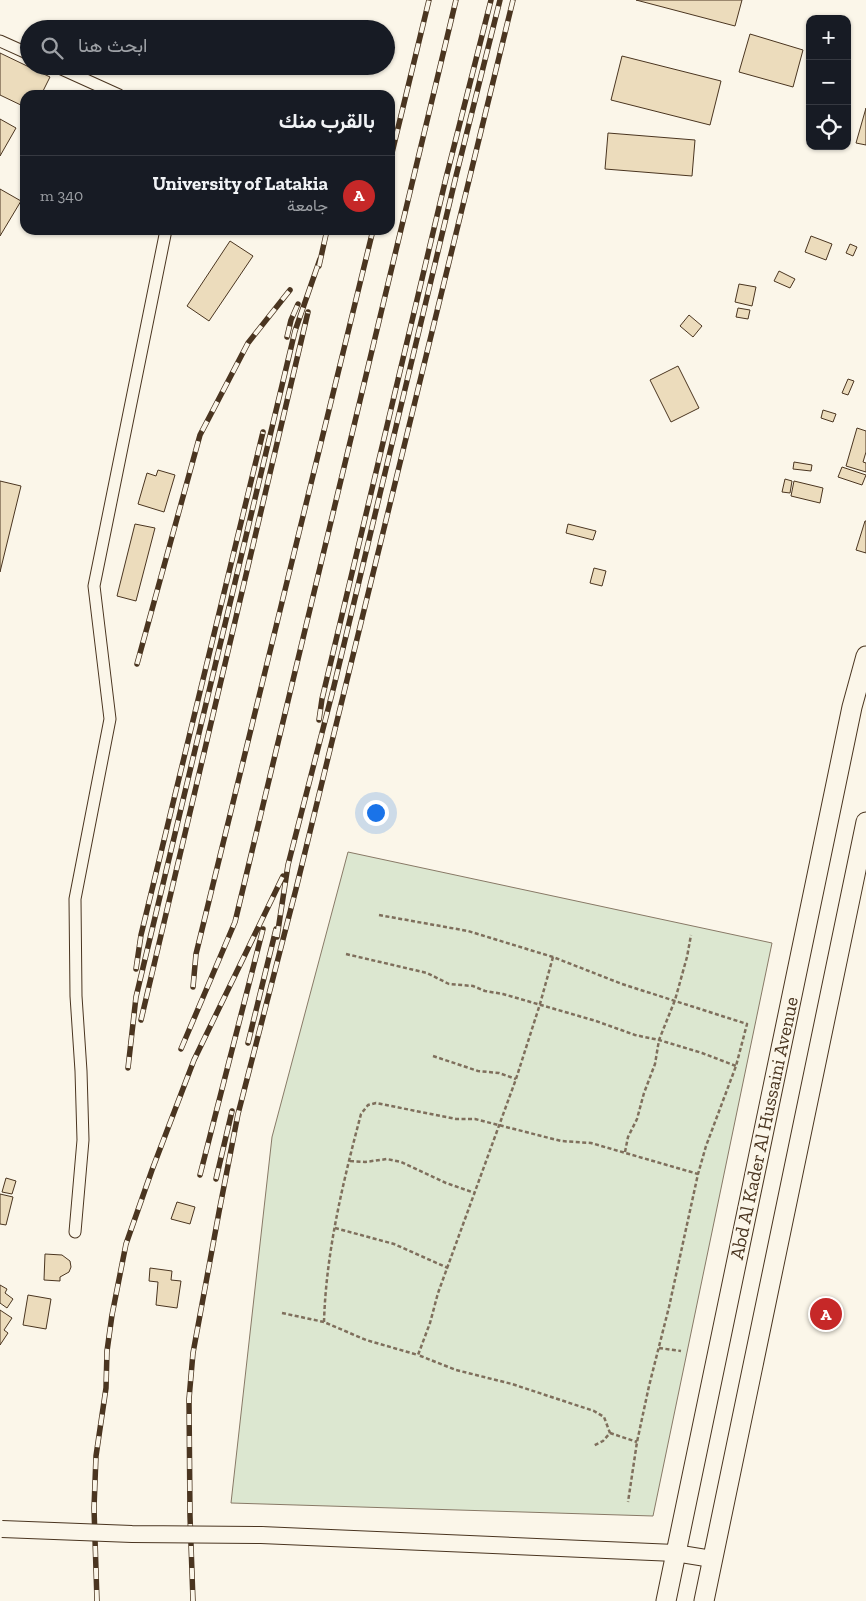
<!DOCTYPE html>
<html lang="ar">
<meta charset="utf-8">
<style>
body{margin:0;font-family:"Zilla Slab",Vazirmatn,serif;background:#242831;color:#f1f3f6;direction:rtl}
.controls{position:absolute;right:15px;top:15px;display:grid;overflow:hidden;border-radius:10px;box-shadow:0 1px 4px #0004}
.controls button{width:45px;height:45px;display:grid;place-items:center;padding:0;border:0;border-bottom:1px solid #363941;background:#171b24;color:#f1f3f6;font:25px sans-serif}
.you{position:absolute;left:375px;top:812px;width:18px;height:18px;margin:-12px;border:4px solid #fff;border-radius:50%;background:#1a73e8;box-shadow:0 0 0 8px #1a73e833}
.badge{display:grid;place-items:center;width:32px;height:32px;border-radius:50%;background:#c62828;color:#fff;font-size:16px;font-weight:700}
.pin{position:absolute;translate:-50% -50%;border:2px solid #fff;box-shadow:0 1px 5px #0006}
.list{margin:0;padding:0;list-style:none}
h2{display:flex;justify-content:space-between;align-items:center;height:65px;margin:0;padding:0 20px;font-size:21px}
h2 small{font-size:16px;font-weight:400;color:#9ea1a6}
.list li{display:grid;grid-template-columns:32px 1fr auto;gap:15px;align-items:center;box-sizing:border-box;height:80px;padding:0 20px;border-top:1px solid #363941}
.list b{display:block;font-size:19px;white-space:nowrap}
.list p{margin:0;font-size:16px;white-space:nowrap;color:#9ea1a6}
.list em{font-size:16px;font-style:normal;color:#9ea1a6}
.icon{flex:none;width:28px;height:28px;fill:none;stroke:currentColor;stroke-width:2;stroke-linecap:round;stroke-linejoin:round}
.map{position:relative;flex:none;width:866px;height:1601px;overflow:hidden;direction:ltr}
.search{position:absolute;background:#171b24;box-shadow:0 1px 4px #0004;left:20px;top:20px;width:375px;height:55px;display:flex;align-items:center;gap:12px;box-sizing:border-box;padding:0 18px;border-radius:28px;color:#9ea1a6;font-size:19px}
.panel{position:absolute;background:#171b24;box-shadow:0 1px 4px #0004;left:20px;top:90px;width:375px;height:145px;border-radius:15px;direction:rtl}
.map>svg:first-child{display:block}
</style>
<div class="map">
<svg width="866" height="1601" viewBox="0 0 866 1601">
<rect width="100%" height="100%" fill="#fbf6e9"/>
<path fill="#dce7d0" stroke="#887966" d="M348 852 772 943 653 1516 231 1503 272 1137Z"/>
<path fill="#ecdcbc" stroke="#4a3520" d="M636 0H742L735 26Z
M750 34 803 50 793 87 739 72Z
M0 53 50 77 41 95H25V107L0 95Z
M622 56 721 81 710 125 611 100Z
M866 108V145L856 143Z
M0 119 16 128 0 156Z
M608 133 695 140 692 176 605 169Z
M0 189 21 201 0 236Z
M811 236 832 244 826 260 805 252Z
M230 241 253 256 209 321 187 306Z
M850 244 857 247 853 256 846 253Z
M779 271 795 279 790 288 774 281Z
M739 284 756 287 752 306 735 302Z
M738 308 750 310 748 319 736 317Z
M689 315 702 326 693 337 680 326Z
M678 366 699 408 671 422 650 380Z
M848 379 854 381 848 395 842 393Z
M823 410 836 414 833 422 821 418Z
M857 428 866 431V452L863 462 866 463V472L846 466Z
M794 462 812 465 811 471 793 469Z
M842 467 866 475 862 485 838 477Z
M158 470 175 475 164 512 138 504 147 473 156 476Z
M785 479 792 481 790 493 782 492Z
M0 481 21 486 0 572Z
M794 481 823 488 820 503 791 496Z
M865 521H866V553L856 550Z
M135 524 155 528 136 601 117 596Z
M568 524 596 531 593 540 566 533Z
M594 568 606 571 602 586 590 583Z
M6 1178 16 1181 12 1194 2 1192Z
M0 1194 13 1197 6 1225 0 1224Z
M177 1202 195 1207 190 1224 171 1219Z
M45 1254 62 1255 70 1261 71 1267 69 1272 60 1277V1281L44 1280Z
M150 1268 172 1271 171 1280 181 1281 177 1308 156 1305 158 1282 149 1281Z
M0 1285 7 1289 5 1293 13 1299 7 1308 0 1303Z
M28 1295 51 1299 46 1329 23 1325Z
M0 1310 12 1318 4 1330 8 1333 0 1345Z"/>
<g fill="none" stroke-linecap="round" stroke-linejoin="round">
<g stroke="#4a3520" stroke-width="13">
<path id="street" d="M0 41 29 54
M55 66 119 95
M75 1232 83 1140 81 1071 76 996 75 899 110 719 94 586 166 230"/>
</g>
<g stroke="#4a3520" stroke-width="18">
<path id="secondary" d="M261 1535 675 1553 712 1559"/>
</g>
<g stroke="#4a3520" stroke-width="21">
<path id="primary" d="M666 1601 852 707 866 656
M704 1601 866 822"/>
</g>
<path stroke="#7f6f5c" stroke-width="2.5" stroke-dasharray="4 2.5" stroke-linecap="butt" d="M379 915 468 931 553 957 622 984 747 1024 736 1066 706 1146 698 1174 669 1307 649 1386 637 1442 628 1502
M346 954 427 973 449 984 473 986 485 991 503 994 596 1021 635 1035 659 1040 702 1053 736 1066
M553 957 540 1004 516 1079 438 1293 430 1323 418 1355 456 1370 512 1384 594 1411 604 1417 610 1433 603 1441 593 1446
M433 1056 478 1071 499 1073 516 1079
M625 1152 628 1137 637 1119 644 1093 655 1064 659 1040 675 1000 687 957 691 935
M350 1161 365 1162 387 1159 401 1162 446 1183 475 1193
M335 1228 394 1244 448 1268
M282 1313 324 1322 366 1340 418 1355
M324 1322C326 1252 343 1182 361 1114L368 1105 376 1103 456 1119H475L561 1141 591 1143 698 1174
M659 1348 681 1351
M610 1433 637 1442"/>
<use href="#street" stroke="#fbf6e9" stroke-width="11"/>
<use href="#secondary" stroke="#fbf6e9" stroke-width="16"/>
<use href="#primary" stroke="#fbf6e9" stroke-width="19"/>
<g stroke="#4a3520" stroke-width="5.5">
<path id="rail" d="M390 161 429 0
M319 266 327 230
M287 337 291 320 298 304
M137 664 200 435 248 343 290 290
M319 720 322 699 446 178 491 0
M277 937 288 865 334 686 456 176 500 0
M136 969 141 935 263 432
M193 987 196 954 373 230
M141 1020 308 312
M248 1043 276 929
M181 1049 235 922 456 0
M128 1068 136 997 295 331 320 259
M200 1175 263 929
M216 1179 232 1111
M97 1601 94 1508 96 1456 106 1388 107 1351 112 1315 126 1244 152 1170 194 1060 283 876
M193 1601 190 1516 189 1399 193 1353 219 1212 238 1114 296 889 513 0"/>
</g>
<use href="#rail" stroke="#fbf6e9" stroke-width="4" stroke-dasharray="11" stroke-linecap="butt"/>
<g stroke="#4a3520" stroke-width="18" stroke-linecap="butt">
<path id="secondary-bridge" d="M2 1529 132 1534 261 1535"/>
</g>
<use href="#secondary-bridge" stroke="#fbf6e9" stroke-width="16"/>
</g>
<g text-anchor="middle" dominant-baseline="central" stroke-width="4" stroke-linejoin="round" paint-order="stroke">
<g font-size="19" fill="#4a3520" stroke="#fbf6e9">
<text transform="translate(764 1128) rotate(-78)">Abd Al Kader Al Hussaini Avenue</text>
</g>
</g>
</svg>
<div class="controls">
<button>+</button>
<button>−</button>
<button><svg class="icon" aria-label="locate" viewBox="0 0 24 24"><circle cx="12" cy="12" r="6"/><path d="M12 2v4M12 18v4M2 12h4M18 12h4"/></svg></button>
</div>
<div class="you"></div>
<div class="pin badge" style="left:826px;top:1314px">A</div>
<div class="search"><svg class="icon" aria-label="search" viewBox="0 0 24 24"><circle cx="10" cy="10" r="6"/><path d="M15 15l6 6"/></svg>ابحث هنا</div>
<section class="panel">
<h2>بالقرب منك<small></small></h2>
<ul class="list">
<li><span class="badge">A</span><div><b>University of Latakia</b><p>جامعة</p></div><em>340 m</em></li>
</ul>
</section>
</div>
